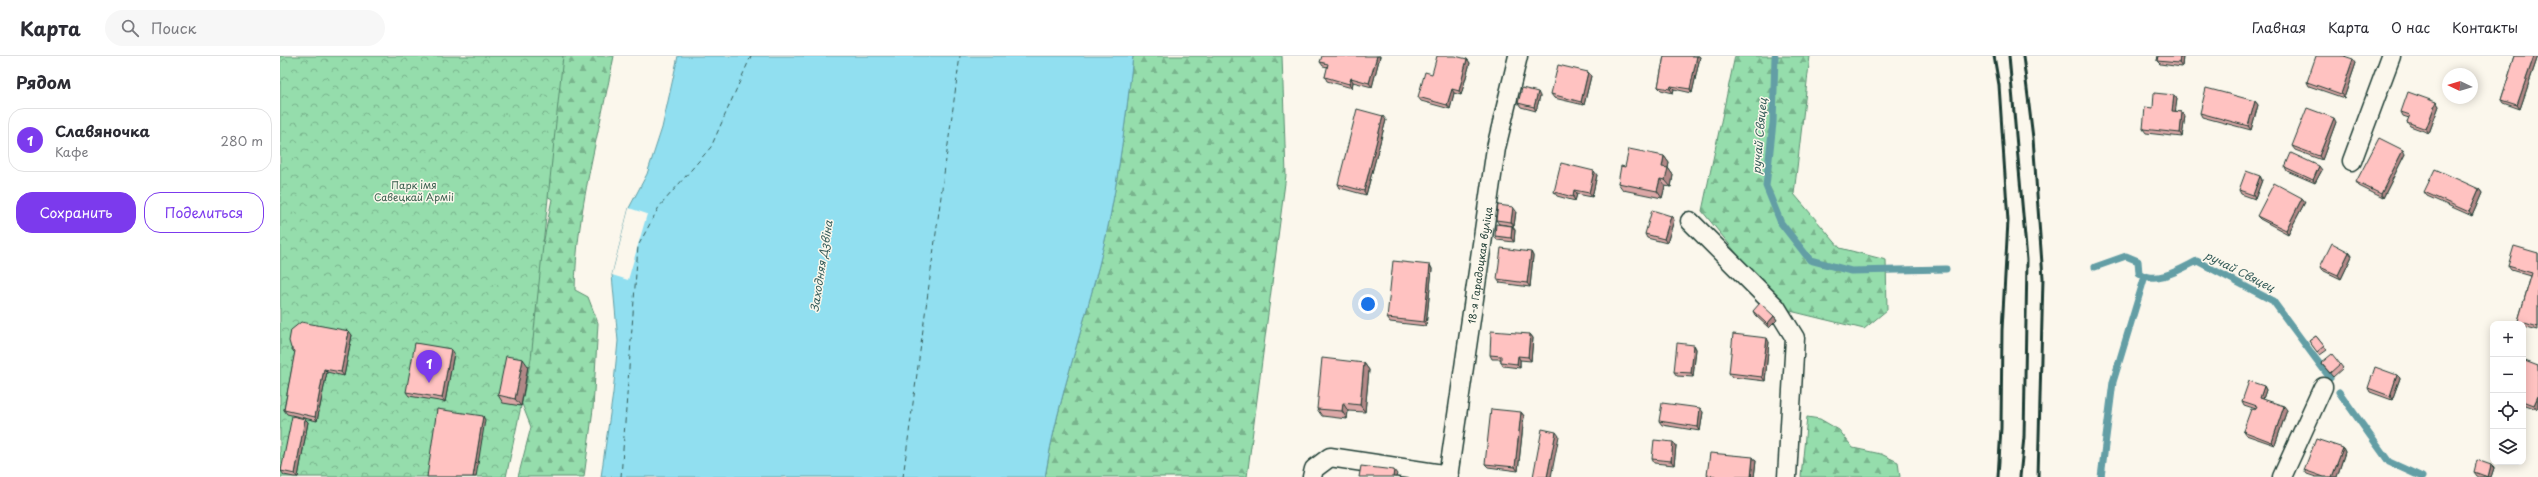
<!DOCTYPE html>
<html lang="ru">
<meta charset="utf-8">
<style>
body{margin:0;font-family:"Playpen Sans",sans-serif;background:#f7f7f7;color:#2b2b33}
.controls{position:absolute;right:12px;bottom:12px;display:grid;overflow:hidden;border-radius:8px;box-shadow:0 2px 10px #0003}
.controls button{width:36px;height:36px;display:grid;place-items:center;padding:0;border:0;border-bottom:1px solid #e1e1e2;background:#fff;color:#2b2b33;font:20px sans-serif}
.compass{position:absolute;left:2162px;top:12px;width:36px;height:36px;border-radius:50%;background:#fff;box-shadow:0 2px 10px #0003;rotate:274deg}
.you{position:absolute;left:1088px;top:248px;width:14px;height:14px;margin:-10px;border:3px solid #fff;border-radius:50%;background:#1a73e8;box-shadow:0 0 0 6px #1a73e833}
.badge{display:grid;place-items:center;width:26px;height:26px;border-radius:50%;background:#7c3aed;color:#fff;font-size:13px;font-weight:700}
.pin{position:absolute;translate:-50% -33px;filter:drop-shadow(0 1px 2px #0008)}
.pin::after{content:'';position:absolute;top:21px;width:14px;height:12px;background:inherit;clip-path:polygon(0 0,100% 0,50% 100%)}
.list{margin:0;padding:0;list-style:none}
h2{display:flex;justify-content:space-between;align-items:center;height:52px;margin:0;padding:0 16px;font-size:17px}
h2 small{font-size:13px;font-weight:400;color:#7c7c81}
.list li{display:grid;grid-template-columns:26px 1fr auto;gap:12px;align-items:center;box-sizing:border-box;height:64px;margin:0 8px 8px;padding:0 8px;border:1px solid #e1e1e2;border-radius:16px}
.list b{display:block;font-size:15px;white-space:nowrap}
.list p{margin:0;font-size:13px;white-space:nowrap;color:#7c7c81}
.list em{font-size:13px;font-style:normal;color:#7c7c81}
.actions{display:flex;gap:8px;padding:12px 16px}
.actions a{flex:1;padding:9px 0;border:1px solid #7c3aed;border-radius:16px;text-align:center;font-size:14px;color:#7c3aed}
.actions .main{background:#7c3aed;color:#fff}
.icon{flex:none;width:22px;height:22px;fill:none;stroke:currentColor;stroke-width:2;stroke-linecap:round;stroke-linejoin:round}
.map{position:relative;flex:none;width:2258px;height:421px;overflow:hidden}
header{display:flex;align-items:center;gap:24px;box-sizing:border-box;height:56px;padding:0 20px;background:#fff;border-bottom:1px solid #e1e1e2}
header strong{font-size:19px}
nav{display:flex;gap:22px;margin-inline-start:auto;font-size:14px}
.search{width:280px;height:36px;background:#f7f7f7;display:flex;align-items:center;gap:10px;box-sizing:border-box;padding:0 14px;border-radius:22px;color:#7c7c81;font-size:15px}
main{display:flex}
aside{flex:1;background:#fff}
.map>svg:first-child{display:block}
</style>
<header>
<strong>Карта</strong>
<div class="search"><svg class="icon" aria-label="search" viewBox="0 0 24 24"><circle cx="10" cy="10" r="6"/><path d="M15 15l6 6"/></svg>Поиск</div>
<nav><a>Главная</a><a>Карта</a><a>О нас</a><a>Контакты</a></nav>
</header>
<main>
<aside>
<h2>Рядом<small></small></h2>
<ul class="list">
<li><span class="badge">1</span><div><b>Славяночка</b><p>Кафе</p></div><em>280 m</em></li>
</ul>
<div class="actions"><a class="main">Сохранить</a><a>Поделиться</a></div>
</aside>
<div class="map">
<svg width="2258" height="421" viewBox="0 0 2258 421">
<defs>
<pattern id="forest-firs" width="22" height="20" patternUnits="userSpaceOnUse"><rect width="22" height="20" fill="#95ddac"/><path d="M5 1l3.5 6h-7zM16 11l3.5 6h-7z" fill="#79b48d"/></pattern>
<pattern id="park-crowns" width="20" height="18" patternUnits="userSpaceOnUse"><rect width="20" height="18" fill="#95ddac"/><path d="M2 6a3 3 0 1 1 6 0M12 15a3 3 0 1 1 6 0" fill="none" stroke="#79b48d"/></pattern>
</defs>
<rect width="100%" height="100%" fill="#fbf7ec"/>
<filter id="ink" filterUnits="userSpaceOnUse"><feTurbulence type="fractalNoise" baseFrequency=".025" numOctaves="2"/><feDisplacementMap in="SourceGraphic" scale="8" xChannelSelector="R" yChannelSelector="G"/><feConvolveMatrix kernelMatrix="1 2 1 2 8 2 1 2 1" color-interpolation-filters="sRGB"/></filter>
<g filter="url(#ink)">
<path fill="url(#forest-firs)" stroke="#5a8d70" d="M205 0H334C319 77 296 156 295 234L308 241 318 267 313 353 304 421H238L251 371 235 330 272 143 262 137Z
M853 0H1002L1006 119 967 421H765C778 339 808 260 826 180 839 121 846 60 853 0Z
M1455 0H1530L1514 138 1560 192 1606 204 1607 254 1584 273 1502 253 1422 155Z
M1527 361 1540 363 1559 374 1573 392 1601 398 1618 406 1620 421H1521Z"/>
<path fill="url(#park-crowns)" stroke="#5a8d70" d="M0 0H283L251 303 226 421H0Z"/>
<path fill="#91dff0" stroke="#639ea5" d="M398 0H853C846 60 839 121 826 180 808 260 778 339 765 421H321L333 337 338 285 332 219 349 152 367 118 382 72Z"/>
<path fill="#fbf7ec" d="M349 152 367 158 348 224 332 219Z"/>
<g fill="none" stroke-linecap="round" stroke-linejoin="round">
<path stroke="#639ea5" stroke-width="7" d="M1495 0 1493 67 1486 130 1501 167 1530 204 1571 215 1666 213
M1815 211 1846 200 1858 205 1859 217C1876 229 1901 213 1917 205L1993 245 2050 322
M2059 336 2109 406 2142 421
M1821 421 1833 326 1865 220"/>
<path stroke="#365d5a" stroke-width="1" stroke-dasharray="5 4" stroke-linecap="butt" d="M341 421 358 190 379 151 431 91 471 0
M623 421 680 0"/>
<g stroke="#1f3d34" stroke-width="21">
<g id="minor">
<path d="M2072 105 2111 0"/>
<path d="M1410 165 1496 251 1515 282 1507 421"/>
<path d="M1032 421 1034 413 1050 401 1169 419"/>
<path id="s1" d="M1168 421 1216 92 1238 0"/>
<path d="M2002 421 2043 331"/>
</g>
</g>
<use href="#minor" stroke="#fbf7ec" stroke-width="18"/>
<path stroke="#1f3d34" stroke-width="3" d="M1714 0 1719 29 1728 165 1722 274 1721 372 1718 421
M1729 0 1747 204 1744 381 1740 421
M1743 0 1753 82 1763 222 1758 421"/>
</g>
<path fill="#dba7a6" stroke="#1f3d34" d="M1100 0 1092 31 1073 26 1072 32 1047 25 1045 21 1048 11 1043 10 1040 6Z
M1384 0H1419L1420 1 1412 37 1394 33 1393 37 1381 34 1378 31Z
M1878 0H1903L1902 11 1880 8 1877 5Z
M2235 0H2258L2240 53 2223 47 2221 44Z
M1187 3 1190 7 1181 39 1174 37 1170 53 1141 45 1138 41Z
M2076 7 2064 42 2029 30 2027 26Z
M1308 16 1311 20 1304 49 1274 42 1271 38Z
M1894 39 1897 43 1895 55 1902 56 1905 60 1902 81 1866 77 1863 73 1873 52Z
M1260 40 1256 55 1241 51 1238 47Z
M1975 45 1978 49 1971 74 1922 61 1920 57Z
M2156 46 2159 50 2149 77 2130 70 2127 66 2129 62 2123 60 2121 56Z
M1106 64 1086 139 1060 132 1058 128Z
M2056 66 2042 104 2015 94 2012 90Z
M2125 98 2103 142 2079 130 2076 126Z
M1384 100 1389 107 1388 112 1393 119 1391 131 1385 130 1382 142 1343 134 1338 127 1345 111Z
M2005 111 2042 114 2035 127 2007 115Z
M1317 119 1312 141 1297 138 1295 145 1277 140 1274 136Z
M1980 120 1982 124 1975 143 1961 138 1959 134Z
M2199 133 2202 137 2192 160 2147 140 2144 136Z
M2022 142 2025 146 2008 178 1980 163 1977 160Z
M1236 155 1234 170 1219 168 1216 164Z
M1391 160 1394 164 1387 187 1367 182 1365 178Z
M1232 170 1235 174 1234 186 1217 184 1215 180Z
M1251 196 1253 200 1250 231 1220 227 1217 223Z
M2069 196 2072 200 2061 223 2042 214 2040 211Z
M2258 197V274L2243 270V268H2240L2238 265 2251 220 2231 214 2228 210Z
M1150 209 1152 213 1146 270 1110 266 1107 262Z
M1473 255 1494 260 1497 264 1489 272 1475 259Z
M1250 278 1253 282 1251 305 1240 304V312L1223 310 1221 306V303H1212L1210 299Z
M72 279 64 320 47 316 37 365 7 358 4 354 15 297 14 296 11 292Z
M2036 280 2047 294 2040 299 2029 285Z
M1489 286 1485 325 1452 321 1449 317Z
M1414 289 1416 293 1413 321 1397 320 1394 316Z
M171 293 174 297 165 346 129 340 126 336Z
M1084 307 1089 314 1085 356 1068 355 1067 363 1042 360 1037 353Z
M2041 307 2060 308 2063 312 2053 321Z
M248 310 241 350 223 347 218 339Z
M2258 310V351L2257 353 2243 348V311Z
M2120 322 2112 344 2090 336 2088 332Z
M1984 330 1986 334 1983 343 2007 354 1995 389 1966 379 1963 375 1976 353 1964 349 1962 345Z
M1241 356 1244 360 1238 415 1208 411 1205 408Z
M1423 356 1420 375 1382 369 1379 365Z
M25 363 28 366 18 421H14L4 419 1 415Z
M1393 386 1396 390 1394 409 1374 407 1372 403Z
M2063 392 2065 396 2057 421H2036L2027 418 2024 414Z
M1476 405 1474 421H1428L1427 419Z
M2211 409 2214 412 2211 421H2199L2197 420 2194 416Z"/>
<path fill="#b28887" stroke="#1f3d34" d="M1097 0H1100L1092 31 1089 27Z
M1417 0H1419L1420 1 1412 37 1410 33Z
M1900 0H1903L1902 11 1899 7Z
M2254 0H2258L2240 53 2237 49Z
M1187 3 1190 7 1181 39 1179 35Z
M2073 3 2076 7 2064 42 2061 38Z
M1308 16 1311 20 1304 49 1301 46Z
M1071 22 1073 26 1072 32 1069 28Z
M1391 30 1394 33 1393 37 1390 33Z
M1172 33 1174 37 1170 53 1167 49Z
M1258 36 1260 40 1256 55 1254 51Z
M1894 39 1897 43 1895 58 1892 55Z
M1975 45 1978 49 1971 74 1968 70Z
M2156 46 2159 50 2149 77 2146 73Z
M1902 56 1905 60 1902 81 1900 77Z
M1103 60 1106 64 1086 139 1084 135Z
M2054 62 2056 66 2042 104 2039 100Z
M2123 94 2125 98 2103 142 2101 138Z
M1384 100 1389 107 1388 112 1393 119 1391 131 1385 124 1382 111Z
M2039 110 2042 114 2035 127 2033 124Z
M1314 115 1317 119 1312 141 1309 137Z
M1980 120 1982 124 1975 143 1973 139Z
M1380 123 1385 130 1382 142 1377 135Z
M2199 133 2202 137 2192 160 2189 156Z
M1294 134 1297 138 1295 145 1293 141Z
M2022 142 2025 146 2008 178 2006 174Z
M1233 151 1236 155 1234 170 1231 166Z
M1391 160 1394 164 1387 187 1384 183Z
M1232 170 1235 174 1234 186 1231 182Z
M1251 196 1253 200 1250 231 1247 227Z
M2069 196 2072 200 2061 223 2058 219Z
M1150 209 1152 213 1146 270 1144 266Z
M1494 260 1497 264 1489 272 1487 268Z
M69 275 72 279 64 320 61 316Z
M1250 278 1253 282 1251 305 1248 301Z
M1487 282 1489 286 1485 325 1482 321Z
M1414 289 1416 293 1413 321 1411 317Z
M171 293 174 297 165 346 162 342Z
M1238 300 1240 304V312L1237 308Z
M243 303 248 310 241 350 235 343Z
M1084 307 1089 314 1085 356 1080 349Z
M44 313 47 316 37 365 35 361Z
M2117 319 2120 322 2112 344 2110 340Z
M1984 330 1986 334 1982 346 1980 342Z
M2258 340V351L2257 353 2254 349Z
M1063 347 1068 355 1067 363 1062 355Z
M2004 350 2007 354 1995 389 1992 386Z
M1420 352 1423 356 1420 375 1418 371Z
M1241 356 1244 360 1238 415 1235 411Z
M203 360 205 364 196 421H193Z
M25 363 28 366 18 421H17L15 418Z
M1276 376 1279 380 1271 421H1267Z
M1393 386 1396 390 1394 409 1391 405Z
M2063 392 2065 396 2057 421H2052Z
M1473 401 1476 405 1474 421H1471Z
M2211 409 2214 412 2211 421H2208Z
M1114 414 1117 418 1116 421H1113Z"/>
<path fill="#ffc2c1" stroke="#1f3d34" d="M1042 0H1097L1089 27 1071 22 1069 28 1045 21 1048 8 1040 6Z
M1157 0H1175L1187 3 1179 35 1172 33 1167 49 1138 41 1145 16 1152 18Z
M1384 0H1417L1410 33 1391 30 1390 33 1378 31Z
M1878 0H1900L1899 7 1877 5Z
M2036 0H2064L2073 3 2061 38 2027 26Z
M2235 0H2254L2237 49 2221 44Z
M1278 9 1308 16 1301 46 1271 38Z
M1242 32 1258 36 1254 51 1238 47Z
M1926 32 1975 45 1968 70 1920 57Z
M2128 36 2156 46 2146 73 2127 66 2130 59 2121 56Z
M1874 37 1894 39 1892 55 1902 56 1900 77 1863 73 1865 51 1873 52Z
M2027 52 2054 62 2039 100 2012 90Z
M1077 53 1103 60 1084 135 1058 128Z
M2099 82 2123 94 2101 138 2076 126Z
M1349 93 1384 100 1382 111 1388 112 1385 124 1380 123 1377 135 1338 127 1341 110 1345 111Z
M2011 97 2039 110 2033 124 2005 111Z
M1281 107 1314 115 1309 137 1294 134 1293 141 1274 136Z
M2155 113 2199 133 2189 156 2144 136Z
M1966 115 1980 120 1973 139 1959 134Z
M1994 127 2022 142 2006 174 1977 160Z
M1218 149 1233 151 1231 166 1216 164Z
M1372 154 1391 160 1384 183 1365 178Z
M1216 168 1232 170 1231 182 1215 180Z
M2052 187 2069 196 2058 219 2040 211Z
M2234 190 2258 197V271L2238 265 2252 217 2228 210Z
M1221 192 1251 196 1247 227 1217 223Z
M1113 205 1150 209 1144 266 1107 262Z
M1480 247 1494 260 1487 268 1473 255Z
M21 266 69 275 61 316 44 313 35 361 4 354 15 295 11 292 9 285 11 274Z
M1211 275 1250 278 1248 301 1238 300 1237 308 1221 306V300L1210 299Z
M1453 278 1487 282 1482 321 1449 317Z
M2036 280 2044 290 2037 296 2029 285Z
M135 287 171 293 162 342 126 336Z
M1397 287 1414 289 1411 317 1394 316Z
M2052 298 2060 308 2050 317 2041 307Z
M226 300 243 303 235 343 218 339Z
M1042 302 1084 307 1080 349 1063 347 1062 355 1037 353Z
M2245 305 2258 310V340L2254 349 2243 345V311Z
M2095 311 2117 319 2110 340 2088 332Z
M1969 325 1984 330 1980 342 2004 350 1992 386 1963 375 1971 353 1975 354 1977 350 1962 345Z
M1382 347 1420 352 1418 371 1379 365Z
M157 353 203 360 193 421H147Z
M1211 353 1241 356 1235 411 1205 408Z
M12 360 25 363 15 418 1 415Z
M1262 373 1276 376 1267 421H1253Z
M2036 383 2063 392 2052 421H2044L2024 414Z
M1374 384 1393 386 1391 405 1372 403Z
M1430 397 1473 401 1471 421H1439L1427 419Z
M2197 404 2211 409 2208 421 2194 416Z
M1081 410 1114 414 1113 421H1079Z"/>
</g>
<g text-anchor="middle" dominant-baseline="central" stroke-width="3" stroke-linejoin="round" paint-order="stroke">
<g font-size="10" fill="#375d4c" stroke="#fbf7ec">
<text x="134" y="128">Парк імя<tspan x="134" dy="12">Савецкай Арміі</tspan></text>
</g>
<g font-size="10" fill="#1f3d34" stroke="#fbf7ec">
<text stroke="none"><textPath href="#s1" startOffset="214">18-я Гарадоцкая вуліца</textPath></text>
</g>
<g font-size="11" font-style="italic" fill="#365d5a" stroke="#fbf7ec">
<text transform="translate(1479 80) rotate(-85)">ручай Свяцец</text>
<text transform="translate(541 210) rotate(-81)">Заходняя Дзвіна</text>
<text transform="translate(1960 215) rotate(27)">ручай Свяцец</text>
</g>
</g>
</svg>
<div class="controls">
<button>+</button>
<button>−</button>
<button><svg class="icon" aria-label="locate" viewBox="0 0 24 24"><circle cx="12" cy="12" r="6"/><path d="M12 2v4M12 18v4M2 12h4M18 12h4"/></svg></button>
<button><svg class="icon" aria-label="layers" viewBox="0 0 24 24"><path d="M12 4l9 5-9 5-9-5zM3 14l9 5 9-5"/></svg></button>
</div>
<svg class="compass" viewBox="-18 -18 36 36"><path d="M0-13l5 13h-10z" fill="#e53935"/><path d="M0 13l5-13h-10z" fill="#7c7c81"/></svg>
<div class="you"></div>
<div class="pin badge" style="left:149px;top:327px">1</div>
</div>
</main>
